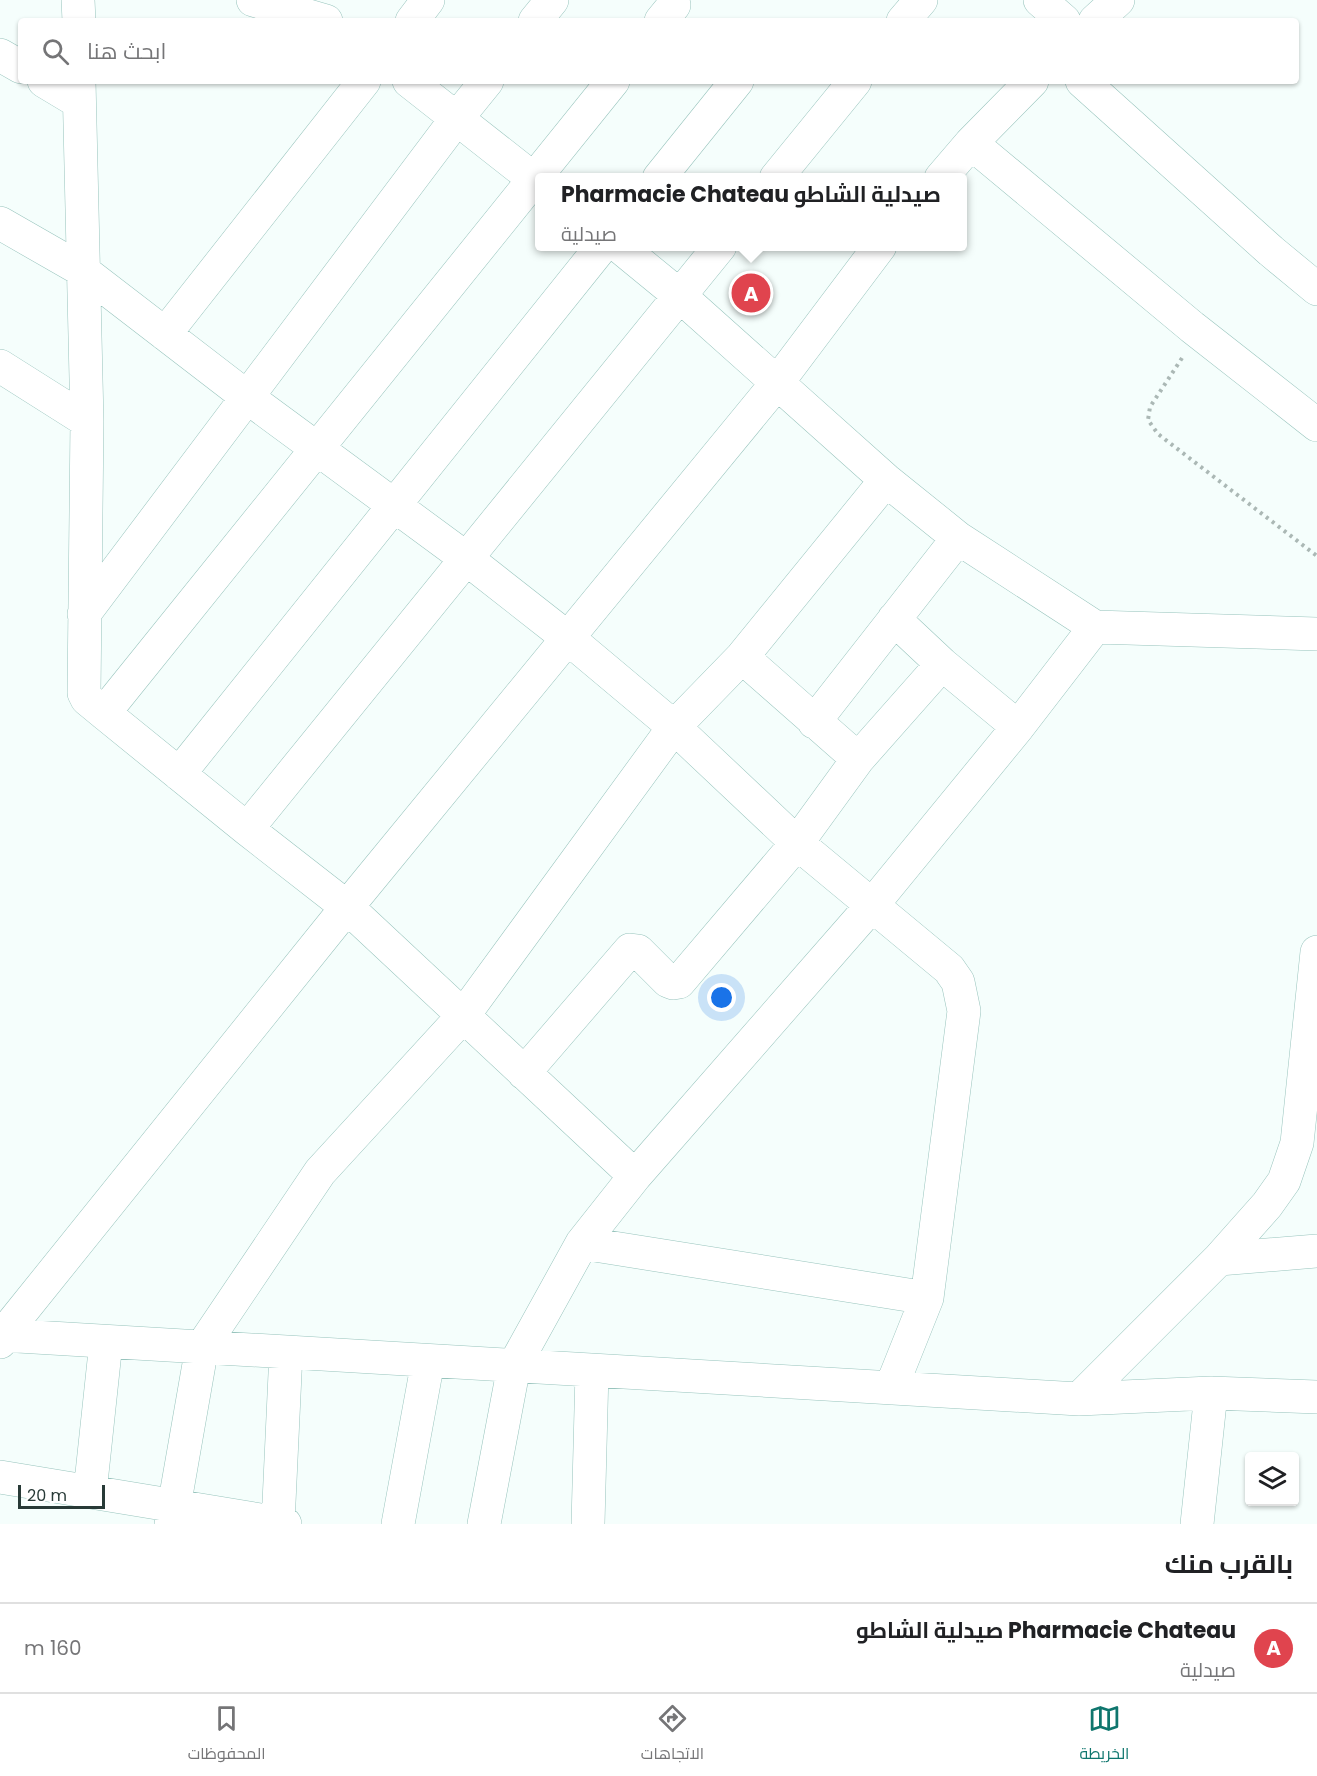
<!DOCTYPE html>
<html lang="ar">
<meta charset="utf-8">
<style>
body{margin:0;font-family:Poppins,Cairo,sans-serif;background:#f2f2f2;color:#202124;direction:rtl}
.controls{position:absolute;right:18px;bottom:18px;display:grid;overflow:hidden;border-radius:6px;box-shadow:0 2px 4px #0004}
.controls button{width:54px;height:54px;display:grid;place-items:center;padding:0;border:0;border-bottom:2px solid #e0e0e0;background:#fff;color:#202124;font:30px sans-serif}
.scale{position:absolute;left:18px;bottom:15px;width:87px;box-sizing:border-box;padding-left:6px;border:3px solid #283a37;border-top:0;font-size:16px;line-height:21px;white-space:nowrap;color:#283a37;-webkit-text-stroke:4px #fff;paint-order:stroke}
.you{position:absolute;left:722px;top:998px;width:21px;height:21px;margin:-15px;border:4px solid #fff;border-radius:50%;background:#1a73e8;box-shadow:0 0 0 9px #1a73e833}
.badge{display:grid;place-items:center;width:39px;height:39px;border-radius:50%;background:#0f766e;color:#fff;font-size:20px;font-weight:700}
.pin{position:absolute;translate:-50% -50%;border:3px solid #fff;box-shadow:0 2px 6px #0006}
.popup{position:absolute;left:535px;top:173px;width:432px;height:78px;box-sizing:border-box;display:grid;place-content:center;border-radius:6px;background:#fff;filter:drop-shadow(0 2px 4px #0005);font-size:20px;white-space:nowrap;color:#757577}
.popup b{font-size:22px;color:#202124}
.popup::after{content:'';position:absolute;left:50%;top:100%;margin-left:-12px;border:12px solid transparent;border-top-color:#fff}
.list{margin:0;padding:0;list-style:none}
h2{display:flex;justify-content:space-between;align-items:center;height:78px;margin:0;padding:0 24px;font-size:26px}
h2 small{font-size:20px;font-weight:400;color:#757577}
.list li{display:grid;grid-template-columns:39px 1fr auto;gap:18px;align-items:center;box-sizing:border-box;height:90px;padding:0 24px;border-top:2px solid #e0e0e0}
.list b{display:block;font-size:22px;white-space:nowrap}
.list p{margin:0;font-size:20px;white-space:nowrap;color:#757577}
.list em{font-size:20px;font-style:normal;color:#757577}
.icon{flex:none;width:33px;height:33px;fill:none;stroke:currentColor;stroke-width:2;stroke-linecap:round;stroke-linejoin:round}
.map{position:relative;flex:none;width:1317px;height:1524px;overflow:hidden;direction:ltr}
.search{position:absolute;background:#fff;box-shadow:0 2px 4px #0004;left:18px;right:18px;top:18px;height:66px;display:flex;align-items:center;gap:15px;box-sizing:border-box;padding:0 21px;border-radius:6px;color:#757577;font-size:22px}
.sheet{height:168px;background:#fff}
nav{display:flex;justify-content:space-around;align-items:center;box-sizing:border-box;height:84px;border-top:2px solid #e0e0e0;background:#fff;font-size:16px;color:#757577}
nav a{display:grid;justify-items:center;gap:3px}
nav .on{color:#0f766e}
.map>svg:first-child{display:block}
</style>
<div class="map">
<svg width="1317" height="1524" viewBox="0 0 1317 1524">
<rect width="100%" height="100%" fill="#f5fefc"/>
<g fill="none" stroke-linecap="round" stroke-linejoin="round">
<g stroke="#98c4bd" stroke-width="34">
<path id="minor" d="M78 0 79 21
M253 0 326 21
M1040 0 1064 21
M412 21 428 0
M535 21 552 0
M661 21 674 5
M903 21 921 0
M1095 21 1118 0
M0 55 21 67
M44 81 79 102
M79 81 87 421 84 693 87 699 104 713 247 829 347 907 635 1176
M409 81 540 184
M1082 81 1271 251 1317 289
M971 143 1192 327 1317 425
M659 178 737 81
M776 178 855 81
M941 178 971 143 1032 81
M0 223 82 270 247 397 467 559 569 639 674 727 797 843 949 969 958 982 964 1011 927 1298 891 1388
M619 246 680 296 886 480 958 538 1095 627 1317 634
M165 334 364 81
M0 366 87 421
M84 614 457 118 487 81
M894 619 942 664 1018 727
M742 657 858 759 942 664
M104 713 613 81
M814 722 958 538
M179 774 602 246
M247 829 720 246
M524 1073 630 950 638 951 668 981 673 983 679 982 797 843 858 759
M582 1243 927 1298
M1219 1259 1317 1251
M0 1335 1079 1399 1211 1393 1317 1397
M0 1342 2 1336 347 907 777 383 880 246
M1079 1399 1219 1259 1267 1205 1284 1181 1297 1143 1317 952
M0 1477 285 1524
M90 1492 106 1342
M171 1524 202 1347 320 1172 463 1016 674 727 742 657 886 480
M278 1524 286 1352
M398 1524 428 1361
M484 1524 514 1366 582 1243 635 1176 873 904 1018 727 1095 627
M588 1524 592 1371
M1197 1524 1211 1393"/>
</g>
<path stroke="#abb8b5" stroke-width="4" stroke-dasharray="3 4.5" stroke-linecap="butt" d="M1182 358 1150 407 1148 420 1158 434 1317 556"/>
<use href="#minor" stroke="#fff" stroke-width="33"/>
</g>
</svg>
<div class="controls">
<button><svg class="icon" aria-label="layers" viewBox="0 0 24 24"><path d="M12 4l9 5-9 5-9-5zM3 14l9 5 9-5"/></svg></button>
</div>
<div class="scale">20 m</div>
<div class="you"></div>
<div class="pin badge" style="left:751px;top:293px;background:#e0444e">A</div>
<div class="popup"><b>Pharmacie Chateau صيدلية الشاطو</b>صيدلية</div>
<div class="search"><svg class="icon" aria-label="search" viewBox="0 0 24 24"><circle cx="10" cy="10" r="6"/><path d="M15 15l6 6"/></svg>ابحث هنا</div>
</div>
<section class="sheet">
<h2>بالقرب منك<small></small></h2>
<ul class="list">
<li><span class="badge" style="background:#e0444e">A</span><div><b>Pharmacie Chateau صيدلية الشاطو</b><p>صيدلية</p></div><em>160 m</em></li>
</ul>
</section>
<nav>
<a class="on"><svg class="icon" aria-label="map" viewBox="0 0 24 24"><path d="M3 6l6-2 6 2 6-2v14l-6 2-6-2-6 2zM9 4v14M15 6v14"/></svg>الخريطة</a>
<a><svg class="icon" aria-label="directions" viewBox="0 0 24 24"><path d="M12 3l9 9-9 9-9-9zM9 14v-3h6M13 9l2 2-2 2"/></svg>الاتجاهات</a>
<a><svg class="icon" aria-label="saved" viewBox="0 0 24 24"><path d="M7 4h10v16l-5-4-5 4z"/></svg>المحفوظات</a>
</nav>
